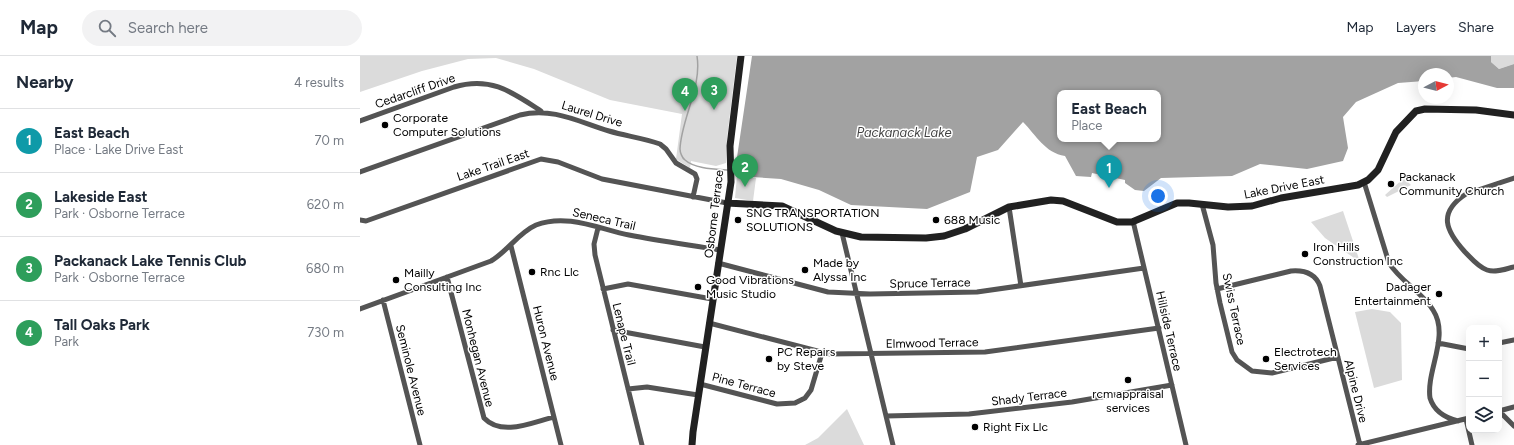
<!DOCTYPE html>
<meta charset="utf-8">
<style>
body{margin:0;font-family:Figtree,sans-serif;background:#f2f2f3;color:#1f2937}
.controls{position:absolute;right:12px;bottom:12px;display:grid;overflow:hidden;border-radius:8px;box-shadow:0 4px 16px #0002}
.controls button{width:36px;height:36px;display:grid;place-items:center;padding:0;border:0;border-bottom:1px solid #e0e1e3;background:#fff;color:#1f2937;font:20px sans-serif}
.compass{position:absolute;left:1058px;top:12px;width:36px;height:36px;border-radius:50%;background:#fff;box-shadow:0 4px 16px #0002;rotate:83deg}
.you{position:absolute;left:798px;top:140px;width:14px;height:14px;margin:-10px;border:3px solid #fff;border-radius:50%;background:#1a73e8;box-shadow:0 0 0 6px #1a73e833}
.badge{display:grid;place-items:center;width:26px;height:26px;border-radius:50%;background:#0b8043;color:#fff;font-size:13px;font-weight:700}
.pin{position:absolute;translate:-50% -33px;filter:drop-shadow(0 1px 2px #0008)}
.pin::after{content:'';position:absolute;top:21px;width:14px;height:12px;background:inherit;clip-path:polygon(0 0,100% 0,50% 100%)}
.popup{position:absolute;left:697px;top:34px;width:104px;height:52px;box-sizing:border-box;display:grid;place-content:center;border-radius:8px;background:#fff;filter:drop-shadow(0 1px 3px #0005);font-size:13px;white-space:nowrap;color:#747a83}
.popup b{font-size:15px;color:#1f2937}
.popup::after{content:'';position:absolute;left:50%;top:100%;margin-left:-8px;border:8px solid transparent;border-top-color:#fff}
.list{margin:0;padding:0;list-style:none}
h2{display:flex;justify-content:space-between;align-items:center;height:52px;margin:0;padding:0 16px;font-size:17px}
h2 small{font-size:13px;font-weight:400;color:#747a83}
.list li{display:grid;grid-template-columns:26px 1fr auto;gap:12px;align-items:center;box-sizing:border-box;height:64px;padding:0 16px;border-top:1px solid #e0e1e3}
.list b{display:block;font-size:15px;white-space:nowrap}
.list p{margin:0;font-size:13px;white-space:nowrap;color:#747a83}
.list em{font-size:13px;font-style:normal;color:#747a83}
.icon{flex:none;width:22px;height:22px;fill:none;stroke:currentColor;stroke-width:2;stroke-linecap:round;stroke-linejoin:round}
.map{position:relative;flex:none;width:1154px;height:389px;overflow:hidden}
header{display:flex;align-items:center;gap:24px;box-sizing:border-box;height:56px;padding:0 20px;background:#fff;border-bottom:1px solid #e0e1e3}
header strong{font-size:19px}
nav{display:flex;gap:22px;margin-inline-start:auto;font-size:14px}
.search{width:280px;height:36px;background:#f2f2f3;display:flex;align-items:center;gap:10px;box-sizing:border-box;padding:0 14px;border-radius:22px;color:#747a83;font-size:15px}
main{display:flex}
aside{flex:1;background:#fff}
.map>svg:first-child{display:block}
</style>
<header>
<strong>Map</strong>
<div class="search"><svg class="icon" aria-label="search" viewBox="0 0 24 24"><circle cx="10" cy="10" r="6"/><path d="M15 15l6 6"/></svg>Search here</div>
<nav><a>Map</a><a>Layers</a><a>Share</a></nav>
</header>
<main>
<aside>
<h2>Nearby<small>4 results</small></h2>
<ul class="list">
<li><span class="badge" style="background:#0f9aa8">1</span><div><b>East Beach</b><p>Place · Lake Drive East</p></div><em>70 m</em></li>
<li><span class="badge" style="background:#2e9e5b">2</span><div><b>Lakeside East</b><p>Park · Osborne Terrace</p></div><em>620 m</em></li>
<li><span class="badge" style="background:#2e9e5b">3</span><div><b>Packanack Lake Tennis Club</b><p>Park · Osborne Terrace</p></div><em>680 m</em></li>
<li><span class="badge" style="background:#2e9e5b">4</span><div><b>Tall Oaks Park</b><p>Park</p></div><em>730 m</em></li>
</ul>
</aside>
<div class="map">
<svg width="1154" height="389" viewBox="0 0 1154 389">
<rect width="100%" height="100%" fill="#fff"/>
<path fill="#dbdbdb" d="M0 0H377L367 82 366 107 356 110 331 105 330 112 316 103 322 58 250 44 174 13 136 2 108 3 62 15 0 36Z
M1131 0H1154V8L1139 13 1131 6Z
M377 120 396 122 393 145 375 142Z
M1044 122 1051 129 1027 141 1025 139Z
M983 155 1000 206 965 182 951 166Z
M1012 253 1030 256 1041 267 1042 324 1014 332 995 256Z
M487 353 504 389H445L458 382Z"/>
<path fill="#a2a2a2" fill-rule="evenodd" d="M392 0H1131V6L1139 13 1154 8V32H1137L1096 21 1088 22V18H1064V25L1038 27 996 46 983 61 988 92 983 105 947 113 900 108 872 120 801 122 784 135 775 134 765 127V124L732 117 731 121 716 120 705 100C685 97 676 79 663 66L638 94 617 101 610 136 567 153 491 149 459 134 421 123 377 120 376 108ZM700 37H798V83H700Z"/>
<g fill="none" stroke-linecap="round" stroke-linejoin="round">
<path stroke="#a2a2a2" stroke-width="1.5" d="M337 0C342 32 321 63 320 93 320 96 322 102 325 104 335 113 355 113 369 114"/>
<path stroke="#545454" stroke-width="5" d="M0 65 94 31C131 20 152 36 181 55
M0 116 160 59C193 51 219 66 249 75 266 80 283 82 300 88L306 93 316 107 335 118 337 123 333 141
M1154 122 1106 138C1077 157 1086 175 1105 196 1112 203 1118 211 1127 214 1136 217 1145 213 1154 211
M1004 126 1029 207C1041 226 1062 236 1073 254 1090 280 1066 315 1070 342 1074 355 1086 362 1098 365
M842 148 853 189 856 227 860 247 872 296 877 304 892 315 912 317 978 301
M649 151 661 230
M0 164 6 165 181 103 198 106 242 123 367 147
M773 165 826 389
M238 172 234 188 235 199 282 389
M482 177 533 389
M151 190 201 389
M358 207 468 236 510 238 617 236 784 212
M87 221 124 362C142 381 173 366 194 361
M243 233 268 228 352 243
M857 233 931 215C943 214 955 217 960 230L1000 389
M23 244 60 389
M0 253 131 205C148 195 158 177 176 169 207 157 239 173 269 179 299 185 330 189 360 194
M349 267 469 298 625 296 799 272
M253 274 345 291
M1078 287 1109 293
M1139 287 1154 284
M340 328 417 348 435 347 445 342 451 334 462 297
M268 333 287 331 338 339
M1139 355 1154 370
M1139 355 1154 351
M526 360 609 358 712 346 812 329
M1106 363 1112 389
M998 389 1109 362"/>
<path stroke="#212121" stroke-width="7" d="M367 147 422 150 476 175 501 181 566 182 584 180 605 173 649 151 691 144 703 145 757 166H772L817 147H829L868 151 892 150 921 142 998 129 1008 124 1018 114 1036 76 1056 55 1065 53 1116 54 1154 59
M332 389 333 376 371 126 370 90 381 0"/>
</g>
<g fill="#000" stroke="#fff" stroke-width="1.5">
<circle cx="25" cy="69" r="4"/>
<circle cx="1031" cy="128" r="4"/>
<circle cx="378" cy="164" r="4"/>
<circle cx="576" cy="164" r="4"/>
<circle cx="945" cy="198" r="4"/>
<circle cx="445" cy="214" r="4"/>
<circle cx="172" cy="216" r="4"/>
<circle cx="36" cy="224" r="4"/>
<circle cx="338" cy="231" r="4"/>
<circle cx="1079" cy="238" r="4"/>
<circle cx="409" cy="303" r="4"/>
<circle cx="906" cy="303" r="4"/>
<circle cx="768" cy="324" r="4"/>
<circle cx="615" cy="371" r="4"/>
</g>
<g text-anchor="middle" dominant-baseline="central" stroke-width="3" stroke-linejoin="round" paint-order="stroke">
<g font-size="12" fill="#000" stroke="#fff">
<text transform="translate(55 35) rotate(-19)">Cedarcliff Drive</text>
<text transform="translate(232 58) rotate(17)">Laurel Drive</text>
<text transform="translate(133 109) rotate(-19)">Lake Trail East</text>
<text transform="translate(924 131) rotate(-11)">Lake Drive East</text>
<text transform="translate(354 158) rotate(-83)">Osborne Terrace</text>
<text transform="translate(244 163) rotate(13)">Seneca Trail</text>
<text transform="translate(570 227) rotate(-1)">Spruce Terrace</text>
<text transform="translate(874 253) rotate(78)">Swiss Terrace</text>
<text transform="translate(809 275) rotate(77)">Hillside Terrace</text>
<text transform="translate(264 278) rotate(76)">Lenape Trail</text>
<text transform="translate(186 287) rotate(76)">Huron Avenue</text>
<text transform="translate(572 287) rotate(-1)">Elmwood Terrace</text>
<text transform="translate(118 302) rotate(76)">Monhegan Avenue</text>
<text transform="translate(51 314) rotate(76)">Seminole Avenue</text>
<text transform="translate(384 329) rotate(15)">Pine Terrace</text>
<text transform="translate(996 335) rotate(76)">Alpine Drive</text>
<text transform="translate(669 341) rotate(-7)">Shady Terrace</text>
</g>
<g font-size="12" fill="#000" stroke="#fff" text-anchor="start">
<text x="33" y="62">Corporate<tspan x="33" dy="14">Computer Solutions</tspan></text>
<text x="1039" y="121">Packanack<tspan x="1039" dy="14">Community Church</tspan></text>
<text x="386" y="157">SNG TRANSPORTATION<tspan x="386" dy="14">SOLUTIONS</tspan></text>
<text x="584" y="164">688 Music</text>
<text x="953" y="191">Iron Hills<tspan x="953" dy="14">Construction Inc</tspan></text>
<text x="453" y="207">Made by<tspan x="453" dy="14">Alyssa Inc</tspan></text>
<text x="180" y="216">Rnc Llc</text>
<text x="44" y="217">Mailly<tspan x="44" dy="14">Consulting Inc</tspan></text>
<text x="346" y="224">Good Vibrations<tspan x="346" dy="14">Music Studio</tspan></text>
<text x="1071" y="231" text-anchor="end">Dadager<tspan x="1071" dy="14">Entertainment</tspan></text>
<text x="417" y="296">PC Repairs<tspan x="417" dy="14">by Steve</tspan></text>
<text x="914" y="296">Electrotech<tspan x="914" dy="14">Services</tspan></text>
<text x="768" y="338" text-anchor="middle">rcm appraisal<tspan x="768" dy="14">services</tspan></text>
<text x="623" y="371">Right Fix Llc</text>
</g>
<g font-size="13" font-style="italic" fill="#434343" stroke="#fff">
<text x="544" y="76">Packanack Lake</text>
</g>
</g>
</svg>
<div class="controls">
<button>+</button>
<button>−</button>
<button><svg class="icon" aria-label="layers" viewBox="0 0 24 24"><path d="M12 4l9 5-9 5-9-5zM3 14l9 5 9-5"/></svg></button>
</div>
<svg class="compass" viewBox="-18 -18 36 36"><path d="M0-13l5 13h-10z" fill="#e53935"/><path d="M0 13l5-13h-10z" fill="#747a83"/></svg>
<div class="you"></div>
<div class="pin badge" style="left:749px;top:132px;background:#0f9aa8">1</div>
<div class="popup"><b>East Beach</b>Place</div>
<div class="pin badge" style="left:385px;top:131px;background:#2e9e5b">2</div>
<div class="pin badge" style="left:354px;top:54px;background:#2e9e5b">3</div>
<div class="pin badge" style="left:325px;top:55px;background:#2e9e5b">4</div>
</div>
</main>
